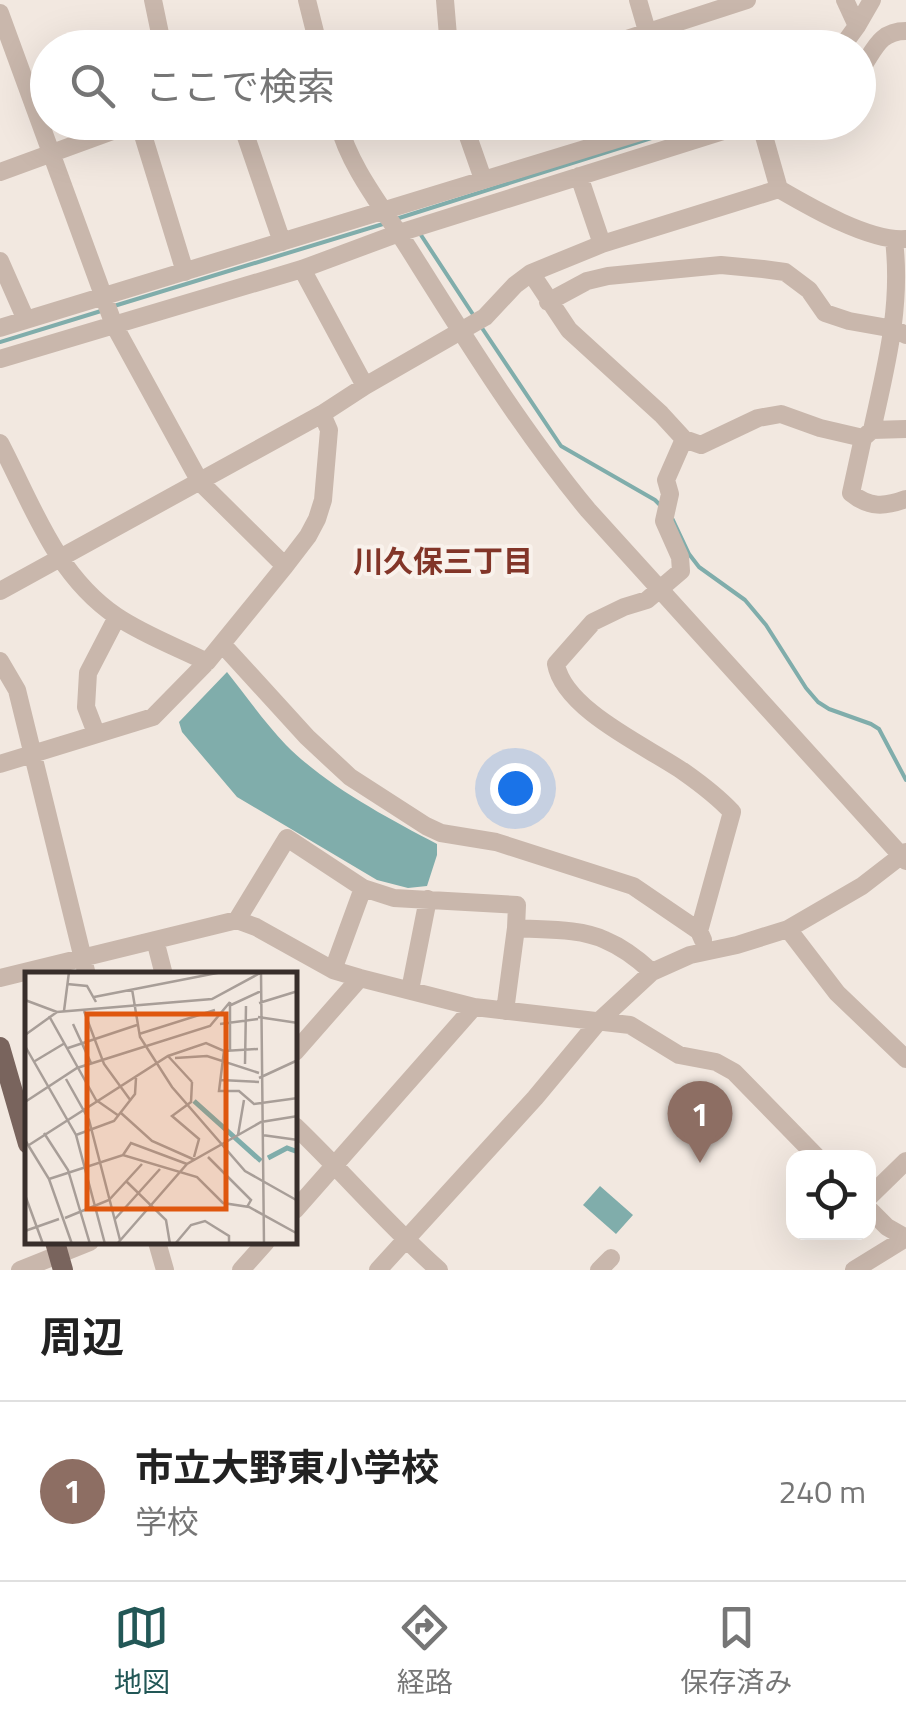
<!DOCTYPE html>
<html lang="ja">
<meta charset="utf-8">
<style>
body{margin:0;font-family:"Titillium Web","Noto Sans JP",sans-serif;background:#f2f2f2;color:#222}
.controls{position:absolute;right:30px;bottom:30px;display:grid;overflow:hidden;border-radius:20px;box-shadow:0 10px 40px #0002}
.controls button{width:90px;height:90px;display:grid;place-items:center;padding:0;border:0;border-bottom:2px solid #e0e0e0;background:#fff;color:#222;font:50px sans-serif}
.you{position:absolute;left:515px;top:788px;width:35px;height:35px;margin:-25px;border:8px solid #fff;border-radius:50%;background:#1a73e8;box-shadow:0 0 0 15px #1a73e833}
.badge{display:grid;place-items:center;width:65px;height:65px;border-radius:50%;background:#225756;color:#fff;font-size:32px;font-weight:700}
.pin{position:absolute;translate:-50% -82px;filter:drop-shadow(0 2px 5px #0008)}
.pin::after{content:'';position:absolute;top:52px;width:35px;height:30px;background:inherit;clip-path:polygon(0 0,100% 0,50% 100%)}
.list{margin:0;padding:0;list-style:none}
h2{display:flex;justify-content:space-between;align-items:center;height:130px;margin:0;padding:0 40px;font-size:42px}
h2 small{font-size:32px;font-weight:400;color:#767676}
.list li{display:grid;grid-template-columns:65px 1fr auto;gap:30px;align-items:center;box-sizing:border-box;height:180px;padding:0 40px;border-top:2px solid #e0e0e0}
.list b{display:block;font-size:38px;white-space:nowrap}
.list p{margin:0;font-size:32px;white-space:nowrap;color:#767676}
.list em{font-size:32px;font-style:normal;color:#767676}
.icon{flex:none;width:55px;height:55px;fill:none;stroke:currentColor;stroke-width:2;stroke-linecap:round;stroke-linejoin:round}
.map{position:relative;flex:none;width:906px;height:1270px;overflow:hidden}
.search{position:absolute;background:#fff;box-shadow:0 10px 40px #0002;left:30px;right:30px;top:30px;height:110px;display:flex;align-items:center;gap:25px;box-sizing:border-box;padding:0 35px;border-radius:55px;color:#767676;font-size:38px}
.sheet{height:310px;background:#fff}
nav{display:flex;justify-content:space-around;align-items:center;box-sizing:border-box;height:140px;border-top:2px solid #e0e0e0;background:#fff;font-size:28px;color:#767676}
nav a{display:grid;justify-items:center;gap:5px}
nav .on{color:#225756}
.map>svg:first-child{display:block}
</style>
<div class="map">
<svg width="906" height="1270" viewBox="0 0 906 1270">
<rect width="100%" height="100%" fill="#f2e8e0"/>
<path fill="#80adab" d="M227 672C246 696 265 723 286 745 327 786 386 817 437 844V855L427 886 408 888 377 880 237 797 182 732 179 722Z
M600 1186 633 1215 616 1234 583 1205Z"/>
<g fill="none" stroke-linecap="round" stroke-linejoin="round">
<path stroke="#80adab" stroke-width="4" d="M396 219 702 122
M419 232 474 316
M114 306 383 224
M482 328 561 446 655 500 662 507
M0 342 101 311
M672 518 689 554 699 567 745 600 766 625 806 688 818 702 829 709 871 724 879 729 906 780"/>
<path stroke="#c9b7ac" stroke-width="18" d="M153 0 163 48
M307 0 319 48
M445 0 449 48
M638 0 652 48
M845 0 857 26
M0 13 114 325 200 482 285 566
M599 48 747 0
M841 48 857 26 872 0
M858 73C874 53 877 31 906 31
M139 122 185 272
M241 122 282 242
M338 122C350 169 384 209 409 249 465 338 521 429 588 510L906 861
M463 122 483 179
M760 122 779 189
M0 172 137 122
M579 176 602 244
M894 240C902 307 886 366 872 430L863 438 851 493C869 508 885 507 906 499
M0 261 26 320
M302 269 365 386
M531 273 569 330 661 414 684 439 701 445 758 418 781 414 820 428 863 438
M548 302 587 281 608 276 721 265 763 269 785 272 809 290 825 313 849 321 894 329 906 335
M0 328 650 129 662 122
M0 359 302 269 399 233 752 122
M872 430 906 429
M684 439 666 480 670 494 664 521 680 557 681 571 647 600 624 607 593 622 556 664C564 710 648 747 684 772 701 784 718 797 732 812L699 931
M0 443C33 506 55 574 116 616 144 635 177 647 207 662
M0 591 322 414 365 386 485 317 515 285 531 273 602 244 779 189C810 207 870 242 906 239
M223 645 307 737 350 777 426 826 441 833 496 842 633 886 699 931 703 940
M0 661 17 690 87 975
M96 733 86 707 88 673 117 617
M0 764 153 717 207 662 285 566 308 536 317 519 323 500 329 430 322 414
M237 920 287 838 363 888 394 898 517 905 516 928C543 930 580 928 605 940 622 947 639 960 652 972
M788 929 837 993 906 1059
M155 940 164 975
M333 970 363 888
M0 978 237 920 256 927 333 970 360 978 474 1007 630 1025 679 1055 716 1062 734 1072 818 1158
M410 990 428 899
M505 1011 516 928
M295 1052 360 978
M295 1126C344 1173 388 1225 439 1270
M868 1198 906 1161
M868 1208 887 1227 906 1238
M295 1210 474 1007
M157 1242 165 1270
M20 1270 90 1242
M241 1270 266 1242
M378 1270 535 1098 599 1021 652 972 690 955 737 945 788 929 862 886 906 852
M599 1270 611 1258
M854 1270 906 1238"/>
<path stroke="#79645d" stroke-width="20" d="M0 1047 28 1144
M55 1242 63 1270"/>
</g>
<g text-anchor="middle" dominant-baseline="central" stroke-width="8" stroke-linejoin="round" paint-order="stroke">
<g font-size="30" font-weight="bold" fill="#823528" stroke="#f9f2ec">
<text x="443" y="561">川久保三丁目</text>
</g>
</g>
<g transform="translate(25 972)">
<rect width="272" height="272" fill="#f2e8e0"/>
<path fill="none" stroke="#80adab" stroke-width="5" d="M169 129 236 189M243 186 262 176 273 180"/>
<path fill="none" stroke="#a89e98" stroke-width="2.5" d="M236 0 239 272M42 12 62 14 71 30M107 17 115 65 147 115 220 199 273 229M69 25 197 0M0 28 32 40M205 30V79M234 31 273 19M206 33 236 19M39 39 44 0M59 39 79 92 106 129M24 44 71 128 94 144M233 45 273 51M48 52 66 91M195 52 233 47M114 62 190 38M0 63 32 40 187 27 237 0M0 74 51 163 80 272M43 76 112 53M199 79 194 119H214L229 132 273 126M143 84 167 110M150 86 182 84 234 101M10 89 40 71M220 92 221 34M234 106 273 88M41 107 64 148 95 268M196 108 234 110M167 110 166 130 147 144 174 167 169 185M0 130 52 96 185 54 205 30M96 141 127 169 170 188M19 161 43 198 65 272M51 163 89 149 110 122 111 106M213 163 219 128M237 163 273 168M0 168 24 207 47 272M4 173 143 84 181 71 199 79 233 77M98 183 106 171 162 192M183 185 226 228 222 235M24 207 98 183 172 205 198 231 224 235 273 262M102 210 141 248 145 272M0 223 18 272M40 246 84 228 117 192M90 247 135 197M0 259 34 247M92 272 162 192 236 150 273 144M150 272 166 253 180 249 204 264V272"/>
<path fill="#df570e" fill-opacity="0.15" stroke="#df570e" stroke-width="5" d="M62 42H201V237H62Z"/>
<rect width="272" height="272" fill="none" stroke="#382e2b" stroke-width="5"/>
</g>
</svg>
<div class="controls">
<button><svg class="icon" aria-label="locate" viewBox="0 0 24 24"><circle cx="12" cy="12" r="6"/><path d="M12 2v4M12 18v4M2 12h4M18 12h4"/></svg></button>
</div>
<div class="you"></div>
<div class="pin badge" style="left:700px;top:1163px;background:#8d6e63">1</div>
<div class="search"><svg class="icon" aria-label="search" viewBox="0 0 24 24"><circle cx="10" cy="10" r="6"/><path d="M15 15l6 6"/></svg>ここで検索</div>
</div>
<section class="sheet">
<h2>周辺<small></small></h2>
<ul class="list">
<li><span class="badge" style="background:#8d6e63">1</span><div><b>市立大野東小学校</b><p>学校</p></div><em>240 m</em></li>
</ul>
</section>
<nav>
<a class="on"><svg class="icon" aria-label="map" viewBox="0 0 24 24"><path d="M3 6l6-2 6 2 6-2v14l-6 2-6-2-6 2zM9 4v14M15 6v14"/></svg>地図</a>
<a><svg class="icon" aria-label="directions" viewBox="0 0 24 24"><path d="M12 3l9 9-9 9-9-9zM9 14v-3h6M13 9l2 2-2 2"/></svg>経路</a>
<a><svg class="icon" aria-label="saved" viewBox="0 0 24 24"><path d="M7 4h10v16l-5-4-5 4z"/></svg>保存済み</a>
</nav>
